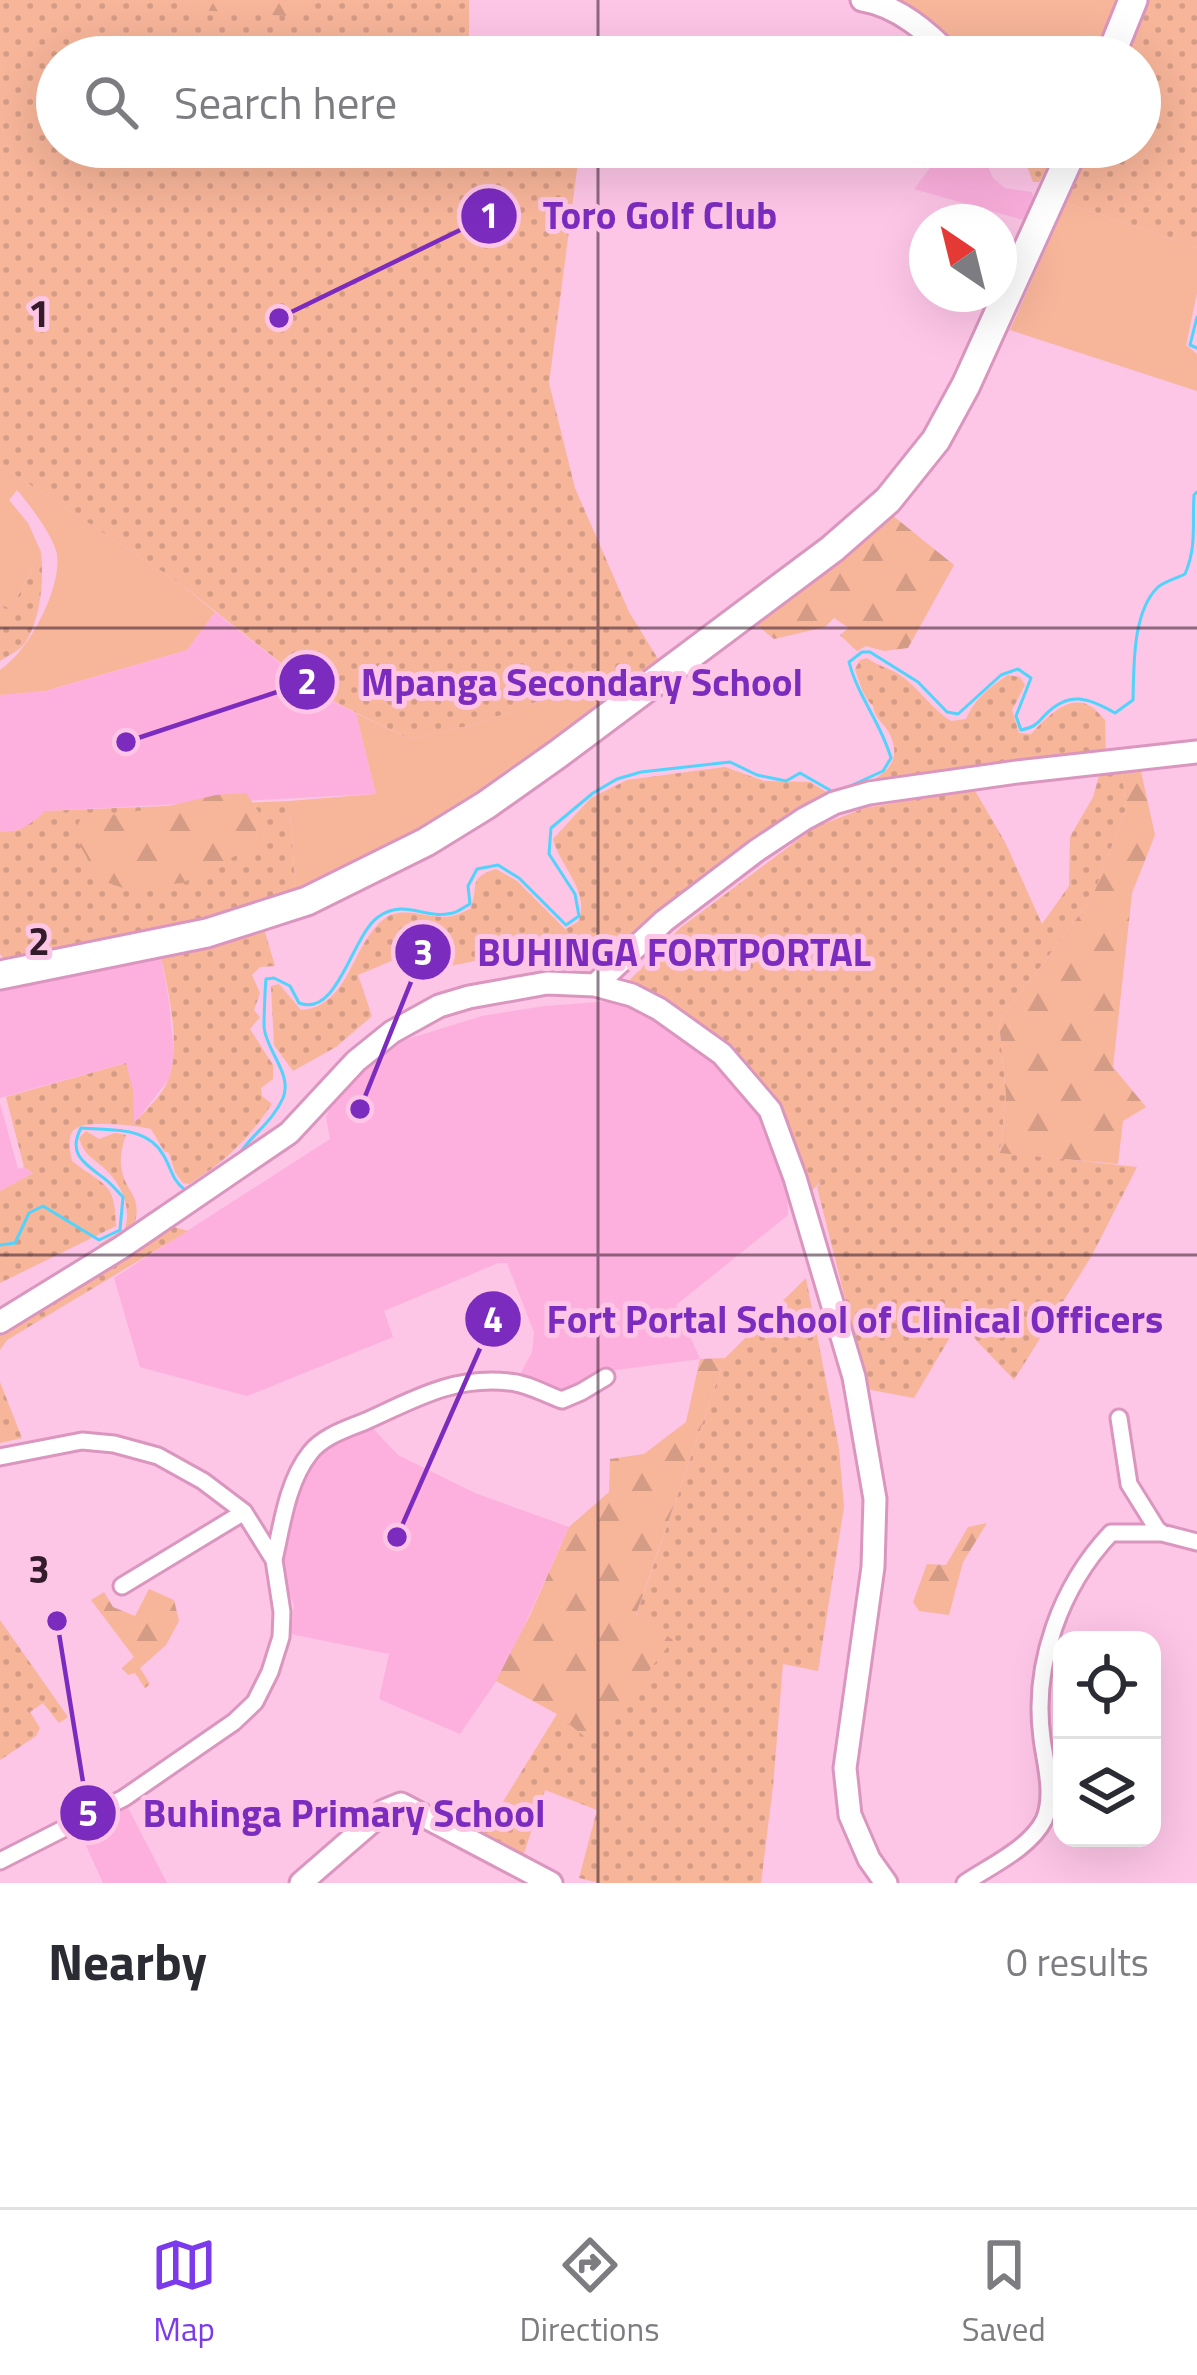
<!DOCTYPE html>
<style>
body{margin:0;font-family:"Titillium Web",sans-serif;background:#f7f7f7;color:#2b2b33}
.controls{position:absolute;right:36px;bottom:36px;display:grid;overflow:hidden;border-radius:24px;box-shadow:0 12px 48px #0002}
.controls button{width:108px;height:108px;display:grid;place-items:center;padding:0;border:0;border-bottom:3px solid #e1e1e2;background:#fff;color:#2b2b33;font:60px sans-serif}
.compass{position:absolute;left:909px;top:204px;width:108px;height:108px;border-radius:50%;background:#fff;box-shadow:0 12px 48px #0002;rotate:325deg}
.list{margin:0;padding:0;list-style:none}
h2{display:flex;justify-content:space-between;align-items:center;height:156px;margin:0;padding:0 48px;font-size:51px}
h2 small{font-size:39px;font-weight:400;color:#7c7c81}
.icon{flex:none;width:66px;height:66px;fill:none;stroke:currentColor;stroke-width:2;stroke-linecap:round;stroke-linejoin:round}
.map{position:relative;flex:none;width:1197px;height:1883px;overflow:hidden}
.search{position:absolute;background:#fff;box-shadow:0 12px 48px #0002;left:36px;right:36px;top:36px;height:132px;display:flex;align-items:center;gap:30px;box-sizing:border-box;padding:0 42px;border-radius:66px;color:#7c7c81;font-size:45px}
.sheet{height:324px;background:#fff}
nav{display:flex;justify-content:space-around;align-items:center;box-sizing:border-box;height:168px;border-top:3px solid #e1e1e2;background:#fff;font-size:33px;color:#7c7c81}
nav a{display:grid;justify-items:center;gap:6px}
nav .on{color:#7c3aed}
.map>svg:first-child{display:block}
</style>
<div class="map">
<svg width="1197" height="1883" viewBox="0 0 1197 1883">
<defs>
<pattern id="grass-dots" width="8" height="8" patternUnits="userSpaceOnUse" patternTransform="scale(3)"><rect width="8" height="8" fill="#f7b59a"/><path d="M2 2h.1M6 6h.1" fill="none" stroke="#d49b85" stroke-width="1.8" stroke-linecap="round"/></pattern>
<pattern id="forest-firs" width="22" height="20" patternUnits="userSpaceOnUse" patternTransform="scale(3)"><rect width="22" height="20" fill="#f7b59a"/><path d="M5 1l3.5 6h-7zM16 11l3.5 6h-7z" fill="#d49b85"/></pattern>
</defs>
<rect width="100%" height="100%" fill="#fdc5e6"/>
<path fill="#fdb0de" d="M946 147H979L993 178 1005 188 1032 192 1036 206 1030 222 914 189Z
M215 612 322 696 356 713 376 794 45 811 29 826 9 832 0 831V695L46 691 187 650Z
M161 956 169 1002 174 1053 169 1079 133 1125 125 1063 0 1098V983Z
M612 1001 643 1011 708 1052 768 1124 787 1184 788 1215 676 1305 700 1359 608 1371 562 1395 519 1376 532 1352 534 1332 507 1263H498L384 1311 393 1337 247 1396 140 1367 114 1278 330 1139 326 1117 337 1091 388 1045 482 1016 545 1006Z
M0 1103 18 1169 24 1167 33 1173 0 1191Z
M366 1421 398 1455 475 1493 569 1527 504 1670 460 1734 379 1699 389 1654 291 1634 294 1605 276 1562 311 1454Z
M126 1804 167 1883H103L78 1828Z"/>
<path fill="url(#grass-dots)" d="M0 0H469V57H57V147H580L549 383 575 488 629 612 663 667 557 694 477 724 409 739 323 696 178 582 0 465Z
M1147 0H1197V248L1066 203 1087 147H1140V57H1124Z
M1020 147H1056L1053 160 1039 182H1033Z
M41 552C44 579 41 619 25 643 20 650 8 656 0 661V604L11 609Z
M867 658C879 667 892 668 904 678 921 691 933 710 951 721L966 719C975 698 990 687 1008 675L1020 677 1025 685 1012 710 1019 733 1031 734C1045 719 1069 693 1090 706 1096 709 1100 715 1105 720L1106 756 922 781 805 820 604 969 568 954 506 955 449 966 439 941 358 975 372 1016 336 1047 293 1071 274 1045 271 986 279 984 301 1010C351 1007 351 941 387 917 403 907 426 917 443 917 454 917 461 913 470 909 480 888 466 878 496 869L517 881 565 929 578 922C591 892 561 868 553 839L591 798 627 780 725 767 764 781 810 782 833 796C862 785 912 773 888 731 881 720 875 718 873 706 862 695 860 683 855 669L860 660Z
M1122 770 1126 809 1092 898 999 1022 1006 1095 1000 1152 1137 1167 1091 1257 1014 1380 959 1322 914 1398 861 1388 851 1322 817 1187 823 1179 804 1199C796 1169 782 1106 764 1083 729 1038 671 1014 623 987L680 928 815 827 865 808 974 789 1005 842 1042 924 1069 886 1070 837 1093 797 1099 776Z
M289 801 296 891 172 932 11 967 0 954V831C19 834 31 824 45 811Z
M264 929 275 966 260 967 252 975 260 993 254 1010 260 1017 250 1029 273 1065V1079L261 1088 262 1096 272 1104C249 1138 224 1163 189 1184L183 1183 175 1172 169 1153 164 1151 151 1129C133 1125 119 1124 100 1124 70 1124 66 1132 72 1161 105 1187 115 1181 116 1226L0 1283V1191L33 1173 24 1167 6 1097 126 1063 133 1090 134 1123C146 1110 163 1095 169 1078 181 1045 168 990 161 956Z
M86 1131 99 1139 115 1133 126 1135C123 1144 120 1155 121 1165 124 1195 145 1192 133 1230L101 1246 98 1245 125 1229C132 1206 121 1183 103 1167 91 1157 84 1154 79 1138Z
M174 1227 188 1231 7 1340 0 1350V1330L130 1248Z
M806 1278 839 1448 844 1507 818 1671 783 1664 773 1786 761 1883H600L579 1878 597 1810 545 1790 522 1859 480 1839 557 1714 592 1742 672 1640 636 1616 725 1358Z
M0 1382 22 1438 0 1443Z
M0 1620 68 1717 59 1723 43 1703 30 1712 40 1728 36 1736 0 1760Z"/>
<path fill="url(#forest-firs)" d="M187 0H299L304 17 198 10Z
M892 515 954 565 908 648 884 651 866 646 857 651 840 635 849 628 834 618 825 627 774 639 753 622 835 565Z
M1140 767 1155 835 1132 893 1113 1067 1146 1107 1123 1121 1118 1164 1000 1153 1006 1095 999 1022 1092 898 1126 809 1122 770Z
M246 793 268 826 251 848 182 883 126 889 100 880 74 835 80 820 169 806 216 795Z
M725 1358 636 1615 673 1640 592 1743 557 1714 496 1681 530 1615 569 1527 609 1492 610 1459 644 1454 686 1422 700 1359Z
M987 1523 963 1562 949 1615 919 1611 913 1602 927 1564 946 1565 968 1527Z
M149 1589 174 1600 179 1621 166 1645 140 1668 150 1684 145 1688 135 1673 128 1675 122 1668 134 1657 91 1600 104 1592 113 1607 135 1616Z"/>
<path fill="#f7b59a" d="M886 0H1129L1102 57H965L917 12Z
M1066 203 1197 248V293L1186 345 1197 354V391L1010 330Z
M0 465 178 582 215 612 187 650 45 691 0 695V670C29 651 62 588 57 554 53 535 29 504 17 490L9 500 28 523 41 552 11 609 0 604Z
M663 667 438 821 387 850 296 891 289 801 376 794 356 713 409 739 477 724 557 694Z"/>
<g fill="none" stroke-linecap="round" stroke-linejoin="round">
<path stroke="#51d3fc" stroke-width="3" d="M1197 317 1190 345 1197 348
M237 1157C251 1135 272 1123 283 1098 293 1074 266 1051 264 1027 264 1018 265 988 266 979L274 978 290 986 299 1003C338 1018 351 937 378 917 405 898 425 920 453 913 459 911 464 907 470 904L468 886 477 869 498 865 519 878 566 925 579 916 575 894 549 854 551 828 593 793 617 779 641 772 730 762 757 775 786 781 800 773 835 793 883 771 891 758C881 723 858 697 849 662L862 652H870L918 682 947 712 958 714 1001 675 1018 669 1031 678 1016 716 1021 730C1034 727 1036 725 1045 715 1069 690 1089 698 1115 713L1133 700C1134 667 1132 612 1158 587 1164 582 1177 578 1185 574 1197 546 1192 526 1194 495L1197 492
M0 1245 15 1243 29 1213 43 1206 99 1240 120 1230 123 1197C116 1190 109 1181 101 1176 82 1162 68 1152 81 1128 111 1131 147 1125 164 1156 172 1170 172 1180 185 1190L199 1182"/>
<g stroke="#da96bf" stroke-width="21">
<path id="street" d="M1119 1418 1129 1484 1157 1529 1162 1533 1197 1542
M0 1457 82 1441 114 1444 158 1456 203 1481 244 1512 274 1560 282 1612 281 1637 270 1672 255 1702 234 1722 124 1798 0 1861
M274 1560C282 1525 287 1482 310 1453 323 1436 347 1429 366 1421 415 1399 453 1376 509 1382 526 1383 545 1394 562 1400L581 1392 606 1377
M122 1586 244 1512
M965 1883C990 1866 1030 1848 1044 1820 1055 1795 1045 1763 1042 1738 1032 1664 1061 1586 1111 1533H1162"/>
</g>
<g stroke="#da96bf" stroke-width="27">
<path id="secondary" d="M862 0C898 6 928 32 952 57
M595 985 664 921 756 851 804 819 834 803 869 793 1017 772 1197 752
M0 1322 122 1247 289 1133 356 1061 392 1032 439 1006 469 997 547 983 595 985 632 995 659 1009 722 1054 770 1110 795 1178 854 1377 875 1499 873 1567 845 1768 850 1815 869 1859 886 1883
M301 1883 384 1811 401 1804 551 1883"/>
</g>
<g stroke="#da96bf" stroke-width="33">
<path id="highway" d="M1110 57 1133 0
M0 975 207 933 307 901 426 842 486 805 558 754 832 549 888 500 936 440 966 385 1074 147"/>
</g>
<use href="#street" stroke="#fff" stroke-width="15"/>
<use href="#secondary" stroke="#fff" stroke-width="21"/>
<use href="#highway" stroke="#fff" stroke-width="27"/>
</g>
<path fill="none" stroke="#341b2b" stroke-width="3" stroke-opacity="0.55" d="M598 0V57M598 147V1883M0 628H1197M0 1255H1197"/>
<g font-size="39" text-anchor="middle" font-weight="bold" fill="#341b2b" stroke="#fdc5e6" stroke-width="10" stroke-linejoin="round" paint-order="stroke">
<text x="39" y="327">1</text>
<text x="39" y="955">2</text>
<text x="39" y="1583">3</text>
</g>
<path fill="none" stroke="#7b2cbf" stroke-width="4.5" d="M279 318L489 216M126 742L307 682M360 1109L423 952M397 1537L493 1319M57 1621L88 1813"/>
<g fill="#7b2cbf" stroke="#fdc5e6" stroke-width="4.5">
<circle cx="279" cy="318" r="12"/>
<circle cx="126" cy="742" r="12"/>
<circle cx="360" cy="1109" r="12"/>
<circle cx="397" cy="1537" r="12"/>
<circle cx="57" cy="1621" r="12"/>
<circle cx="489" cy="216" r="30"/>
<circle cx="307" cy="682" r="30"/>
<circle cx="423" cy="952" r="30"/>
<circle cx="493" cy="1319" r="30"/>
<circle cx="88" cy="1813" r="30"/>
</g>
<g font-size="36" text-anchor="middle" font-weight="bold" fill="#fff">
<text x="489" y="228">1</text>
<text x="307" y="694">2</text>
<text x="423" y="965">3</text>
<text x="493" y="1332">4</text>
<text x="88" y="1826">5</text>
</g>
<g font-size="39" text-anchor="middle" font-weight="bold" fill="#7b2cbf" stroke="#fdc5e6" stroke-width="10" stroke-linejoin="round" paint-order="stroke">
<text x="660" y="229">Toro Golf Club</text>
<text x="582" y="696">Mpanga Secondary School</text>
<text x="674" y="966">BUHINGA FORTPORTAL</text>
<text x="855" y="1333">Fort Portal School of Clinical Officers</text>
<text x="344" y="1827">Buhinga Primary School</text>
</g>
</svg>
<div class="controls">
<button><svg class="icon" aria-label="locate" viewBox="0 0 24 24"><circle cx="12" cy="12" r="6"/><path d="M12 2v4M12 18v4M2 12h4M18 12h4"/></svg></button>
<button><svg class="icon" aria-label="layers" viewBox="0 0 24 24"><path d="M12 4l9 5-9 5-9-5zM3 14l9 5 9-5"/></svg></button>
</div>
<svg class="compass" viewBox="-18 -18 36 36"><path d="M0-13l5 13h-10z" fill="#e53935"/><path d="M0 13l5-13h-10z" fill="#7c7c81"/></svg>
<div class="search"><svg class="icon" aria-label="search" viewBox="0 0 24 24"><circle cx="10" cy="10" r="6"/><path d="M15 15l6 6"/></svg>Search here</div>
</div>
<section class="sheet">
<h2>Nearby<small>0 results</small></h2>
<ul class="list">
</ul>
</section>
<nav>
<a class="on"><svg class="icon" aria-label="map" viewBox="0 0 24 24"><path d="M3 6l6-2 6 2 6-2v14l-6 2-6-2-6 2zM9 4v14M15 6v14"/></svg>Map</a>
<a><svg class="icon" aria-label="directions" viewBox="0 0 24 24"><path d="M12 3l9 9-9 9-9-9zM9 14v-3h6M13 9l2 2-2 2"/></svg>Directions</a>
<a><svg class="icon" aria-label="saved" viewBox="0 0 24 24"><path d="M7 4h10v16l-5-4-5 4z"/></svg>Saved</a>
</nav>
